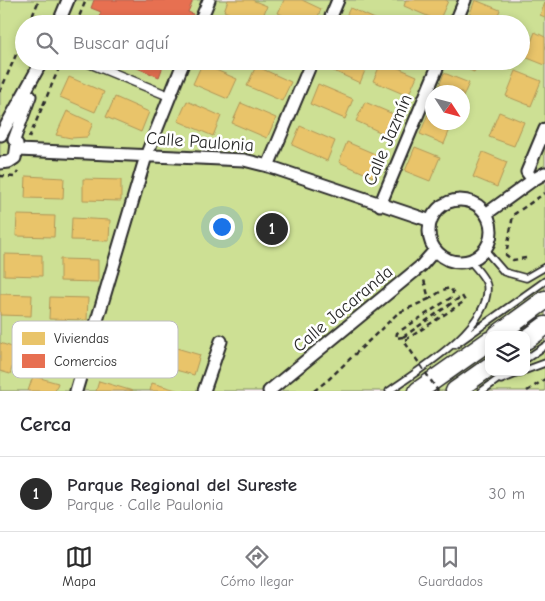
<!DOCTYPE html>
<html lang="es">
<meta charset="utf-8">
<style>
body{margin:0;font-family:"Comic Neue",sans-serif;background:#f7f7f7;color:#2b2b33}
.controls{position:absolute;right:15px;bottom:15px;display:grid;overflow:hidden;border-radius:10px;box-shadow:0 2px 8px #0003}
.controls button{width:45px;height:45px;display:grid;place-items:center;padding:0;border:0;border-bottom:1px solid #e1e1e2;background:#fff;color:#2b2b33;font:25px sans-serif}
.compass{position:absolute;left:425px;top:85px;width:45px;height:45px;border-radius:50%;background:#fff;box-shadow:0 2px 8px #0003;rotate:126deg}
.you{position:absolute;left:221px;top:226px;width:18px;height:18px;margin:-12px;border:4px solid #fff;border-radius:50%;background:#1a73e8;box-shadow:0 0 0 8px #1a73e833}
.badge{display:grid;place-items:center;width:32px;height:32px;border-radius:50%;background:#2b2b2b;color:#fff;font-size:16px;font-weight:700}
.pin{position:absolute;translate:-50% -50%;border:2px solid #fff;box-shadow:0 1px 5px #0006}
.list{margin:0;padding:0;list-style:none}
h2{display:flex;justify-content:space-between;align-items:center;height:65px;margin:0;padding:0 20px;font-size:21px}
h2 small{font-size:16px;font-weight:400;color:#7c7c81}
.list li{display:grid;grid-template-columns:32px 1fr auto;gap:15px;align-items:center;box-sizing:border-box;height:75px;padding:0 20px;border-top:1px solid #e1e1e2}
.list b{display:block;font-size:19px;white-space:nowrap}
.list p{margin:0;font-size:16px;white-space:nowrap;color:#7c7c81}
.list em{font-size:16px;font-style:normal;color:#7c7c81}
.icon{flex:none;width:28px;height:28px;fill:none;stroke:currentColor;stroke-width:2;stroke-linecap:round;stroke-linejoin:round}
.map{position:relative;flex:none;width:545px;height:391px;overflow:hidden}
.search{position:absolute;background:#fff;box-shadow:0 2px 8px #0003;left:15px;right:15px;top:15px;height:55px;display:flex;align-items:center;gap:12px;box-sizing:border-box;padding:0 18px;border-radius:28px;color:#7c7c81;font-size:19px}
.sheet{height:140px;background:#fff}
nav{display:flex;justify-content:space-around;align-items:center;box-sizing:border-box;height:70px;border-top:1px solid #e1e1e2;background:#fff;font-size:14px;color:#7c7c81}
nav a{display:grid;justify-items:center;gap:2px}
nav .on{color:#2b2b2b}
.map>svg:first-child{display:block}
</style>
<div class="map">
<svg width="545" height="391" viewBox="0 0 545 391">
<rect width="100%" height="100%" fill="#faeef3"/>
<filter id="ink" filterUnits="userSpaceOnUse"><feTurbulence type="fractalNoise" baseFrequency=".02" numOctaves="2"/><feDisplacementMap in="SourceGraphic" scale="10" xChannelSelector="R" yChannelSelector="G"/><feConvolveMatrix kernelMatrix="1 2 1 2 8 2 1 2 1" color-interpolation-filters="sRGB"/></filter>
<g filter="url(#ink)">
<path fill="#cde094" stroke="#7c8660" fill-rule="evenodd" d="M0 0H545V391H0ZM24 24H521V61H24ZM432 92H462V122H432ZM489 335H526V372H489Z"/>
<path fill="#e9c46a" stroke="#b09657" d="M228 0H252L267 6 260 24H253L224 11Z
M284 0H302L321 9 315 24H302L278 13Z
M406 0H445L448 1 439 21 404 6Z
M475 0 500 10 494 24H466Z
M545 3V17L540 15Z
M350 8 384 23V24H342Z
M535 32 545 37V65L525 57Z
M327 61H365L368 63 360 83 325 67Z
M382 61 417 76 408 96 373 81Z
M450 61H479L474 72Z
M202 64 237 79 228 99 193 84Z
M256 66 291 82 282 101 247 86Z
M516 71 541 81 531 106 506 96Z
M444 73 469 83 462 99V92H437Z
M69 77 104 92 95 112 60 97Z
M318 84 353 99 345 119 310 104Z
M115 97 149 112 141 132 106 117Z
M187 101 221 116 213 136 178 121Z
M365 102 400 117 391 137 356 121Z
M241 103 276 118 267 138 232 123Z
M430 109 432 111V122H453L444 144 420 134Z
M67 111 93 123 87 137 71 138 56 135Z
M499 112 524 122 514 146 489 137Z
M300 126 335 141 327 161 292 145Z
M347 142 382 157 373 177 339 162Z
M415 147 440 157 430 181 405 171Z
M483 152 507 162 497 187 473 177Z
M26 176 64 178 63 199 25 198Z
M83 179 121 180V201L83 200Z
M17 215 55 216 54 237 16 236Z
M72 218 110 220 109 241 71 240Z
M4 254 42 255V276L4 275Z
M60 259 98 260V282L60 281Z
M0 294 32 295 31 316 0 315Z
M50 297 88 298 87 320 49 319Z
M0 343 18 349 10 374 0 371Z
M163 344 200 355 194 375 157 365Z
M33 376 58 383 55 391H28Z
M99 381 133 391H96Z
M152 383 180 391H150Z"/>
<path fill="#e76f51" stroke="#af5b46" d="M94 0H193L188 12 193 14 189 24H96L101 12 91 8Z
M120 61H165L159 77Z"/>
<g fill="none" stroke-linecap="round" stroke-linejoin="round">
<g stroke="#2b2b2b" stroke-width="9">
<path id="service" d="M485 250 504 272 526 278 545 267
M455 345 545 281
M526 359 545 346
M526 370 545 363
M501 380 521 372
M389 391C419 370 491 327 487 286 486 278 475 267 470 261
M482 391 508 372"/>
</g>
<g stroke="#2b2b2b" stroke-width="11">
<path id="pedestrian" d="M84 61 169 96"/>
</g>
<g stroke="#2b2b2b" stroke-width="15">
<path id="minor" d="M58 24 68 0
M199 24 209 0
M328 24 338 0
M455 24 465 0
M1 135 42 61
M14 140 30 96
M18 150 244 160 268 166 431 221
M0 163 9 162 15 158 17 144
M268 166 312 61
M533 180 545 173
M429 231a31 31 0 1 1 62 0a31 31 0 1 1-62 0Z
M380 205 440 61
M486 214 533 180 527 172 545 129
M76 391 146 156 184 61
M204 391 221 341
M269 391 421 266 435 250"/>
</g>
<g stroke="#2b2b2b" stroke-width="21">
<path id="primary" d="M497 335 545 300
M526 340 545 326
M418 391 489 341
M455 391 489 367"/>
</g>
<path stroke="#2b2b2b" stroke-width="2.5" stroke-dasharray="5 4" stroke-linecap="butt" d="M29 24 39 0
M76 24 86 0
M0 92 24 36
M29 138 62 61
M0 176 15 177 18 172
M526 258 513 260 506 255 513 215 545 193
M403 337 396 338 397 333 452 297 453 292 450 288 443 290 429 299 424 280
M314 391 329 379 398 313 429 299
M527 391 545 379"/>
<use href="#service" stroke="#fff" stroke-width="5.5"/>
<use href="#pedestrian" stroke="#fff" stroke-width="8"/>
<use href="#minor" stroke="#fff" stroke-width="11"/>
<use href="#primary" stroke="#fff" stroke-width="18"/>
<path stroke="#2b2b2b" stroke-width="2.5" stroke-dasharray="5 4" stroke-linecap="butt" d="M403 337 462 296 465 301 404 341 438 391"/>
</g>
</g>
<g text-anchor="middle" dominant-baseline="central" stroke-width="5" stroke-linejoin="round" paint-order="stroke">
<g font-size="18" fill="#2b2b2b" stroke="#fff">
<text transform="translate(388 140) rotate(-67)">Calle Jazmín</text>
<text transform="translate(200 142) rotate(4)">Calle Paulonia</text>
<text transform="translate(343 309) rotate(-40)">Calle Jacaranda</text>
</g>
</g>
<rect x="12" y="321" width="166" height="57" rx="8" fill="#fff" stroke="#bfbfbf" stroke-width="1"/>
<rect x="22" y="332" width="23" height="13" fill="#e9c46a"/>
<rect x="22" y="354" width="23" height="14" fill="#e76f51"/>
<g font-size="14" fill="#2b2b2b">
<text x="54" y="343">Viviendas</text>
<text x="54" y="366">Comercios</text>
</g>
</svg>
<div class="controls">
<button><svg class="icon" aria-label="layers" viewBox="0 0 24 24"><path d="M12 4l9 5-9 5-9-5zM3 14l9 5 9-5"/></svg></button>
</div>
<svg class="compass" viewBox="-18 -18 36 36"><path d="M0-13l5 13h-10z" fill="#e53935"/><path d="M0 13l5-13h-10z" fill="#7c7c81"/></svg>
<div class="you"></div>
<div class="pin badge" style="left:272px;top:229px">1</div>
<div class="search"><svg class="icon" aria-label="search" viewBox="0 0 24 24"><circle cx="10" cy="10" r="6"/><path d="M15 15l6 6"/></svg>Buscar aquí</div>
</div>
<section class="sheet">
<h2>Cerca<small></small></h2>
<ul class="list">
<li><span class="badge">1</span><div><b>Parque Regional del Sureste</b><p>Parque · Calle Paulonia</p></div><em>30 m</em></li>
</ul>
</section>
<nav>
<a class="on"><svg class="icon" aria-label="map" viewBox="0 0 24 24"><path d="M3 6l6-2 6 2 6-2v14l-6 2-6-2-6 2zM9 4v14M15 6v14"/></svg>Mapa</a>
<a><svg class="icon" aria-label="directions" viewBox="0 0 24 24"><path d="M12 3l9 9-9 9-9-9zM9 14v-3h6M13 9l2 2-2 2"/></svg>Cómo llegar</a>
<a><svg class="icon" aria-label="saved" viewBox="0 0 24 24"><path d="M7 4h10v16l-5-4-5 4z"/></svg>Guardados</a>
</nav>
